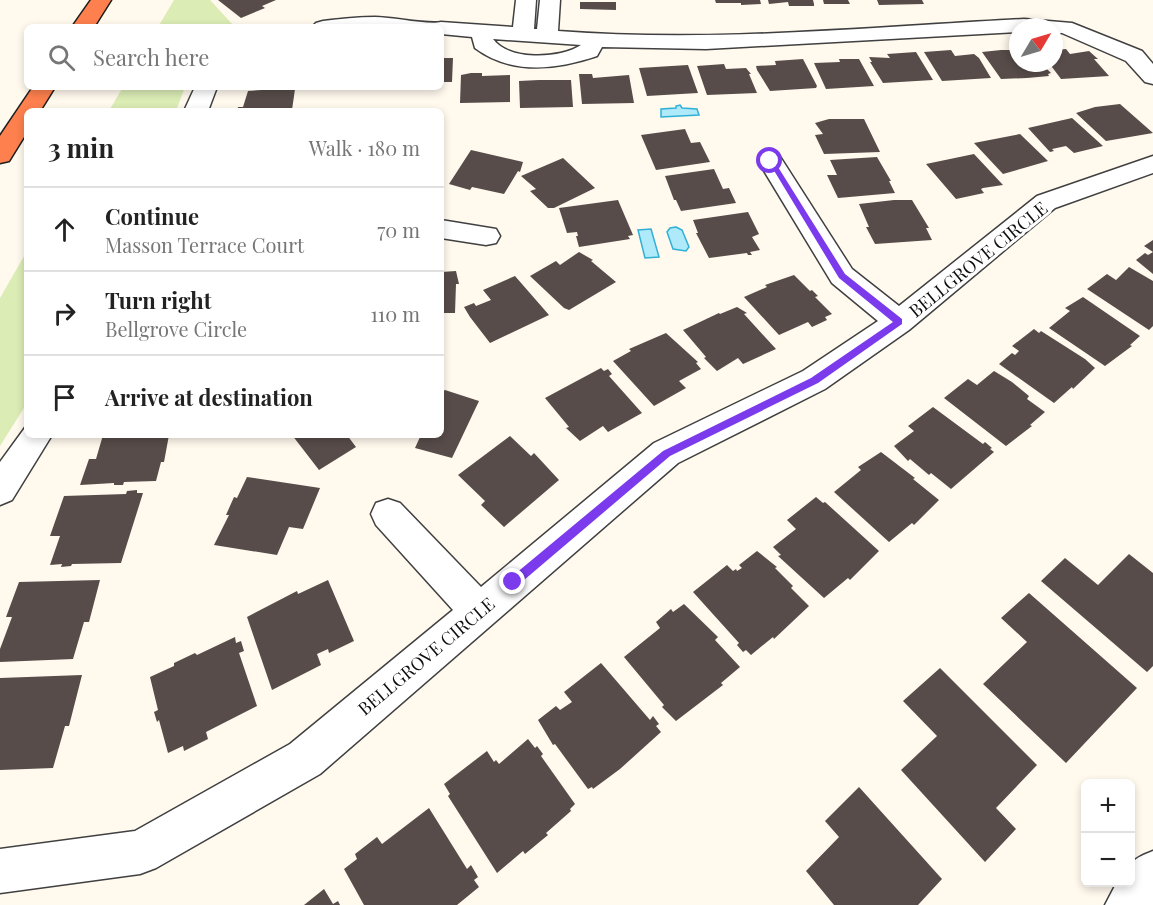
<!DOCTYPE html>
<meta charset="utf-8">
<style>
body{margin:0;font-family:"Playfair Display",serif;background:#f2f2f2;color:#222}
.controls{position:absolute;right:18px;bottom:18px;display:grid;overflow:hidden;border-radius:9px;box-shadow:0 3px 9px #0003}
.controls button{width:54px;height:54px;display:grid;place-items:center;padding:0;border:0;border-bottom:2px solid #e0e0e0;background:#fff;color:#222;font:30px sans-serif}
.compass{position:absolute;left:1009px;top:18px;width:54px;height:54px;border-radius:50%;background:#fff;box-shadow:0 3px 9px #0003;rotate:52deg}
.stop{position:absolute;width:18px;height:18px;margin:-14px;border:4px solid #7c3aed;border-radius:50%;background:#fff}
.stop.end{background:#7c3aed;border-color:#fff;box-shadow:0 2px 6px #0008}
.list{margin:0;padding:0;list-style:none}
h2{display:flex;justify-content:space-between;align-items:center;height:78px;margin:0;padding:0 24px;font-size:26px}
h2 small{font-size:20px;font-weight:400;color:#767676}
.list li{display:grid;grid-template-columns:39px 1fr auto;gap:18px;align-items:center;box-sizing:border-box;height:84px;padding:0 24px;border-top:2px solid #e0e0e0}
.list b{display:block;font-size:22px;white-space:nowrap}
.list p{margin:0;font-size:20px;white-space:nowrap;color:#767676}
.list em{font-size:20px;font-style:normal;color:#767676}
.icon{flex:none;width:33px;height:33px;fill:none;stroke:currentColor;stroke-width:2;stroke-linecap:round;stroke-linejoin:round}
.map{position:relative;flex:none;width:1153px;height:905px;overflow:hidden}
.search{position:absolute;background:#fff;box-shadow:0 3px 9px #0003;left:24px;top:24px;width:420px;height:66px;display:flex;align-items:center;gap:15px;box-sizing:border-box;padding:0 21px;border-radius:9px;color:#767676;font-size:22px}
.panel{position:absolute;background:#fff;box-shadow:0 3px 9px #0003;left:24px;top:108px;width:420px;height:330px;border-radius:9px}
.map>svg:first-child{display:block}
</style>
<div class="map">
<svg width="1153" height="905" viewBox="0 0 1153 905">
<rect width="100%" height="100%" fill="#fff9ee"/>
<path fill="#dbecb5" d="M174 0H210L235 27H158Z
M123 87H185L176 111H109Z
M27 251V403L0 446V298Z"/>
<path fill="#afeafa" stroke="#31b0d5" stroke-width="1.5" d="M680 105 682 108 697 109 699 115 661 117V109L676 108V106Z
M676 227 682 230 689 247 686 251 673 249 667 232 670 228Z
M651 229 659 257 645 258 638 230Z"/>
<path fill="#574c49" d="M218 0H276L262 6 265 8 241 18Z
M715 0H760L761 4 741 5V3H716Z
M768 0H813L814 4V6H789L788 2 769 4Z
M823 0H848L850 4H824Z
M877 0H922L924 4 879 5Z
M580 2H616V10L580 9Z
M1066 49 1070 54 1089 51 1098 59H1094L1109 76 1061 79 1049 63H1054V50Z
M951 50 955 56 974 54 979 58 991 78 942 81 924 52Z
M1001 50H1018V63H1041L1051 73 1048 74 1049 76 1027 78 1001 79 982 52Z
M916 52 933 80 883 83 870 62H872L869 57 890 58 887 54Z
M441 58H453L452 82H441Z
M803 59 817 86 816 88 770 91 757 70 756 66 776 65 775 61Z
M839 59H859L874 86 826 89 814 63 840 62Z
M724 64 726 69 746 68 751 74H749L757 93 707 95 697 66Z
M688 65 698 93 647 96 639 68Z
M471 73H482V76L510 75V102L460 103 461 75Z
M579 74H592L593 78 629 75 634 103 582 104Z
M539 80H571L573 107 520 108 519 81Z
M291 88 295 89 292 110 237 111 238 107H243L248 91Z
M1120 104 1153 133 1106 141 1076 113 1095 107Z
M1072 118 1103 146 1074 153 1066 146 1052 149 1054 151 1050 152 1028 128Z
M829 119H864L880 152 824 154 815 135 823 134 815 123Z
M685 129 691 143 700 142 710 162 656 170 641 135Z
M1020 134 1048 161 1003 174 974 143Z
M471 150 523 162 520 172 518 171 504 194 472 187 470 190 449 184Z
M974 154 1003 185 983 188 981 189 984 193 956 199 926 164Z
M877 157 891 181H889L895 193 838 198 827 175H837L830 160Z
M563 158 595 188 554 208H548L530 191 536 189 521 176Z
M714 169 723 189 729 188 736 203 681 211 676 200H674L665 176Z
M618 200 633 235 628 236 630 239 579 247 576 236H578L577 232 567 233 559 208Z
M894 200H912L929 228H926L932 240 875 244 866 227H869L859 204Z
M748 212 759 234 752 237 760 250 750 252 752 255H748L747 253 709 258 696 233H698L693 220Z
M1153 240V274L1136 260 1145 253 1148 255 1153 252 1144 246Z
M579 252 593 260 591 261 616 282 569 310 564 308 530 276 556 261 560 265Z
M1129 267 1153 281V326L1149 330 1087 289 1107 274 1116 280Z
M456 271 459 284H456L455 313H441V272Z
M794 275 810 291 812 290 818 296 815 297 832 314 825 317 827 320 812 327 808 322 779 335 744 297 767 287 765 285Z
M515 276 549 315 490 343 470 317 464 307 474 303 476 306 491 300 483 290Z
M1083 297 1140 336 1130 345 1132 346 1105 366 1049 328 1070 311 1065 308Z
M737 307 747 313 744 314 776 349 743 364 738 358 717 371 704 358 706 357 683 330 719 313 720 314Z
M1034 329 1039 333 1041 331 1085 359 1095 368 1073 389 1072 387 1054 403 999 364 1012 353 1015 355 1019 351 1012 346Z
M666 333 698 362 696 363 701 369 679 381 686 388 654 406 613 361 631 351 629 349Z
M601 368 604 371 608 369 612 374 609 376 642 413 608 432 603 426 580 441 566 428 569 427 545 398Z
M994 371 1012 382 1029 396 1027 399 1045 412 1030 425 1032 426 1006 446 944 398 968 379 977 385Z
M445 390 479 401 452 458 415 448 420 437 415 435H441V392Z
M933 407 983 444 985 442 992 448 990 449 994 452 951 489 931 473 929 475 910 459 908 461 894 446 914 431 908 426Z
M103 435H169L164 462H161L156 481 124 482 123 485H114V483L80 485 89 459H96Z
M292 435H347L356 447 319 470Z
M510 436 531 456 534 453 559 480 504 527 481 505 485 501 458 475Z
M881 452 915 478 913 479 939 500 914 525 912 523 889 542 834 492 861 470 858 467Z
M247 477 320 488 303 529 289 527 277 555 214 545 229 515H226L234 497 237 498Z
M137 490V493H143L121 563 72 564 71 566 61 567 62 564 50 565 60 536H50L64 496 126 494 127 491Z
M816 497 823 503 825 502 879 551 850 580 848 578 824 598 778 556 781 555 773 547 796 529 787 520Z
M757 551 777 567 775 568 793 586 791 588 809 606 774 639 773 637 751 655 746 650 743 652 737 645 739 643 693 592 727 565 733 571 736 569 737 571 742 568 739 565Z
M1129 554 1153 573V666L1147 672 1041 581 1065 558 1098 585Z
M100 580 89 622H84L73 659 0 662V649L12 617H6L19 582Z
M328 580 354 641 329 653 328 649 317 654 321 665 272 690 247 617 297 591 298 594Z
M1029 593 1137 688 1066 763 983 684 1027 642 1001 618Z
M684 604 718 637 715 640 740 667 721 683 723 685 676 721 662 707 664 705 624 657 660 628 656 622 671 609 673 612Z
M235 637 236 643 241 641 244 651 239 653 257 706 206 732 208 739 184 751 183 746 168 753 159 720 157 722 154 712 158 710 150 677 174 666V663L195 653 197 655Z
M601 663 650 720 653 716 659 724 656 726 661 732 620 769 593 789 592 787 588 789 555 744 553 745 538 720 556 706 560 710 572 702 564 692Z
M940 668 1037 765 996 808 1016 829 985 862 901 770 937 736 903 701Z
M82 675 69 726H65L53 768 0 770V678Z
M528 739 535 748 537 746 543 754 541 756 575 804 570 809 571 811 546 833 548 835 525 854 523 851 497 873 448 796 450 794 444 784 487 751 494 762 496 760 499 764Z
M859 787 942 879 918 905H834L806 871 839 837 825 821Z
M429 808 467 869 471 865 478 877 474 880 479 887 457 905H364L344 869 357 859 355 854 377 837 382 844Z
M324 889 333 904 338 901 340 905H304Z"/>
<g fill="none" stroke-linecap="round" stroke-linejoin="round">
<g stroke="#404040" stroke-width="3">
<path id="minor" d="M516 0H536L534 29H537L540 0H560L558 31C713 43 869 27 1024 19L1072 23 1142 51 1153 64V84L1145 82 1126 61 1062 33H1054V27H1018V32L706 49 602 47 597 56C556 70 511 75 475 48L472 37 441 34V27H312L316 23 323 21C340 19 358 17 375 17 393 17 427 25 441 22L513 27ZM493 39 581 45C560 59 509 61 493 39Z
M195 87H217L208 111H184Z
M770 153 779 155 852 269 899 306 1037 196 1153 156V173L1055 208 909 330 825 389 678 463 320 774 156 868 140 874 0 893V849L135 831 290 744 453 610 376 525 371 514 376 503 388 499 400 503 481 587 654 443 803 371 878 321 832 283 758 161 761 155Z
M441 220 496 229 500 236 496 243 486 245 441 238Z
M27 425V435H52L12 500 0 505V462Z
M1153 851V905H1105L1117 882H1130C1130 860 1133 859 1153 851Z"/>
</g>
<g stroke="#1e1e1e" stroke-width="3">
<path id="highway" d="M91 0H111L94 27H72Z
M33 87H55L40 111H27V132L9 161 0 163V136Z"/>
</g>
<use href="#minor" fill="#fff" fill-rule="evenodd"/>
<use href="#highway" fill="#fd804e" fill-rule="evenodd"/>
</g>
<path fill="#7c3aed" d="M767 159H773L845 274 902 319V324L818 383 670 456 517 586H509V579L663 451 811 378 893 322 839 278Z"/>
<g text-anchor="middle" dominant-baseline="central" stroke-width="6" stroke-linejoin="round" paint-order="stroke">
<g font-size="18" fill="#0d0d0d" stroke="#fff">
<text transform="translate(978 259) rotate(-39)">BELLGROVE CIRCLE</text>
<text transform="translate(426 656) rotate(-40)">BELLGROVE CIRCLE</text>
</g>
</g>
</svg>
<div class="controls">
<button>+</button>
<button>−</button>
</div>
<svg class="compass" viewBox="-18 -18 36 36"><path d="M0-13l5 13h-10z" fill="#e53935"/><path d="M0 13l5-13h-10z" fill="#767676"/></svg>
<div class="stop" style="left:770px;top:161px"></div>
<div class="stop end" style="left:513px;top:582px"></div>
<div class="search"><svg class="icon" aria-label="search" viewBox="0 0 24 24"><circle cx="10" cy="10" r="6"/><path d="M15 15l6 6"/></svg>Search here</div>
<section class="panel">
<h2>3 min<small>Walk · 180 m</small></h2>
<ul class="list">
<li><svg class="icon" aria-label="ahead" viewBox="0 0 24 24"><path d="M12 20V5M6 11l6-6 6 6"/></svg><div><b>Continue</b><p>Masson Terrace Court</p></div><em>70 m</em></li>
<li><svg class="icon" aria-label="right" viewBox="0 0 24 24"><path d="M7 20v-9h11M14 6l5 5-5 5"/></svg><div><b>Turn right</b><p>Bellgrove Circle</p></div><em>110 m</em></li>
<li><svg class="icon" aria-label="arrive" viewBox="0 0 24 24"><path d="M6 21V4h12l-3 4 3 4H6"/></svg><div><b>Arrive at destination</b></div></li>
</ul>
</section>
</div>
